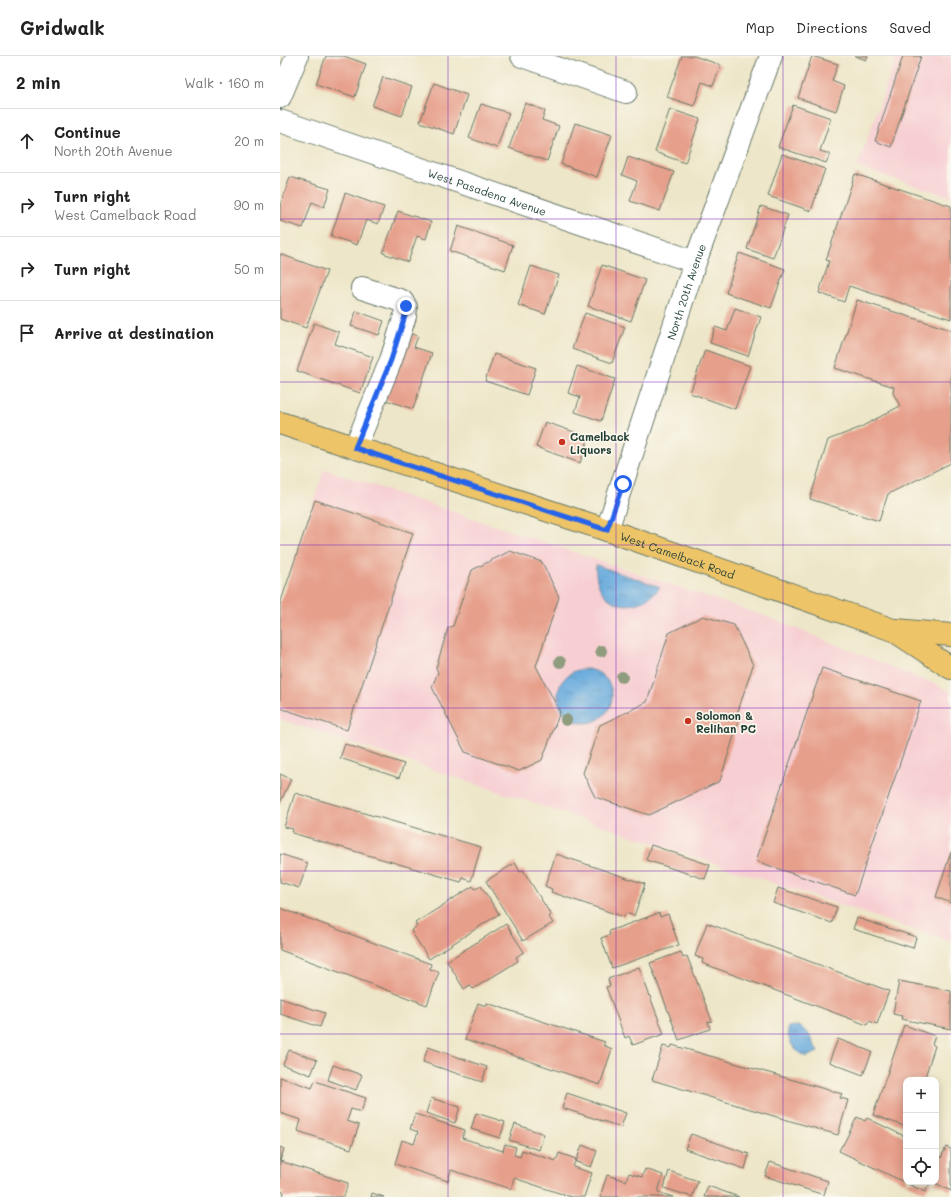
<!DOCTYPE html>
<meta charset="utf-8">
<style>
body{margin:0;font-family:Mali,sans-serif;background:#f6f6f6;color:#222}
.controls{position:absolute;right:12px;bottom:12px;display:grid;overflow:hidden;border-radius:8px;box-shadow:0 2px 10px #0003}
.controls button{width:36px;height:36px;display:grid;place-items:center;padding:0;border:0;border-bottom:1px solid #e0e0e0;background:#fff;color:#222;font:20px sans-serif}
.stop{position:absolute;width:12px;height:12px;margin:-9px;border:3px solid #2563eb;border-radius:50%;background:#fff}
.stop.end{background:#2563eb;border-color:#fff;box-shadow:0 1px 4px #0008}
.list{margin:0;padding:0;list-style:none}
h2{display:flex;justify-content:space-between;align-items:center;height:52px;margin:0;padding:0 16px;font-size:17px}
h2 small{font-size:13px;font-weight:400;color:#767676}
.list li{display:grid;grid-template-columns:26px 1fr auto;gap:12px;align-items:center;box-sizing:border-box;height:64px;padding:0 16px;border-top:1px solid #e0e0e0}
.list b{display:block;font-size:15px;white-space:nowrap}
.list p{margin:0;font-size:13px;white-space:nowrap;color:#767676}
.list em{font-size:13px;font-style:normal;color:#767676}
.icon{flex:none;width:22px;height:22px;fill:none;stroke:currentColor;stroke-width:2;stroke-linecap:round;stroke-linejoin:round}
.map{position:relative;flex:none;width:671px;height:1141px;overflow:hidden}
header{display:flex;align-items:center;gap:24px;box-sizing:border-box;height:56px;padding:0 20px;background:#fff;border-bottom:1px solid #e0e0e0}
header strong{font-size:19px}
nav{display:flex;gap:22px;margin-inline-start:auto;font-size:14px}
main{display:flex}
aside{flex:1;background:#fff}
.map>svg:first-child{display:block}
</style>
<header>
<strong>Gridwalk</strong>
<nav><a>Map</a><a>Directions</a><a>Saved</a></nav>
</header>
<main>
<aside>
<h2>2 min<small>Walk · 160 m</small></h2>
<ul class="list">
<li><svg class="icon" aria-label="ahead" viewBox="0 0 24 24"><path d="M12 20V5M6 11l6-6 6 6"/></svg><div><b>Continue</b><p>North 20th Avenue</p></div><em>20 m</em></li>
<li><svg class="icon" aria-label="right" viewBox="0 0 24 24"><path d="M7 20v-9h11M14 6l5 5-5 5"/></svg><div><b>Turn right</b><p>West Camelback Road</p></div><em>90 m</em></li>
<li><svg class="icon" aria-label="right" viewBox="0 0 24 24"><path d="M7 20v-9h11M14 6l5 5-5 5"/></svg><div><b>Turn right</b></div><em>50 m</em></li>
<li><svg class="icon" aria-label="arrive" viewBox="0 0 24 24"><path d="M6 21V4h12l-3 4 3 4H6"/></svg><div><b>Arrive at destination</b></div></li>
</ul>
</aside>
<div class="map">
<svg width="671" height="1141" viewBox="0 0 671 1141">
<defs>
<pattern id="water-ripples" width="26" height="14" patternUnits="userSpaceOnUse"><rect width="26" height="14" fill="#69abdd"/><path d="M2 4q2-2 4 0t4 0M15 11q2-2 4 0t4 0" fill="none" stroke="#568cb4"/></pattern>
</defs>
<rect width="100%" height="100%" fill="#fbf7ec"/>
<filter id="ink" filterUnits="userSpaceOnUse"><feTurbulence type="fractalNoise" baseFrequency=".025" numOctaves="2"/><feDisplacementMap in="SourceGraphic" scale="8" xChannelSelector="R" yChannelSelector="G"/><feConvolveMatrix kernelMatrix="1 2 1 2 8 2 1 2 1" color-interpolation-filters="sRGB"/></filter>
<filter id="wash" filterUnits="userSpaceOnUse"><feTurbulence type="fractalNoise" baseFrequency=".012" numOctaves="4" result="noise"/><feDisplacementMap in="SourceGraphic" scale="16" xChannelSelector="R" yChannelSelector="G"/><feGaussianBlur stdDeviation="0.9" result="paint"/><feColorMatrix in="noise" values="0 0 0 0 0 0 0 0 0 0 0 0 0 0 0 0 0 1.4 0 .05"/><feComposite in="paint" operator="in"/></filter>
<g filter="url(#wash)">
<rect width="100%" height="100%" fill="#ede6c8"/>
<path fill="#f7cfd3" d="M617 0H671V141L577 111Z
M44 413 485 560 671 635V886L0 663V548Z"/>
<path fill="url(#water-ripples)" stroke="#447488" d="M316 509 380 531C356 562 313 551 316 509Z
M278 640a27 27 0 1 1 54 0a27 27 0 1 1-54 0Z
M518 970 528 977 538 996 526 1001C514 995 507 985 508 971Z"/>
<g id="blocks">
<path fill="#e69f8a" d="M46 0H64L86 8 75 41 36 28Z
M402 0H414L441 9 433 30 422 26 414 50 387 41Z
M532 0 558 8 552 25 564 30 556 55 518 42Z
M575 0H588L586 4Z
M623 0H641L611 91 595 85Z
M103 21 132 31 122 60 92 50Z
M154 27 187 39 174 78 140 66Z
M245 47 265 55 262 64 279 70 267 105 229 92Z
M201 48 229 57 217 92 189 82Z
M513 49 551 62 540 95 550 98 546 107 498 91Z
M390 53 420 63 405 107 375 96Z
M295 67 332 79 317 121 281 108Z
M502 98 545 113 531 155 488 140Z
M348 101 394 116 380 155 350 145 357 125 342 119Z
M575 118 671 150V263L569 230 564 246 539 237 549 205 546 204Z
M10 121 50 133 44 151 32 146 23 172 0 165V151Z
M65 137 104 151 98 168 86 164 77 189 51 180Z
M481 150 508 159 493 202 467 193Z
M118 155 151 166 146 183 137 180 128 206 103 197Z
M178 170 233 189 225 214 170 195Z
M459 197 505 213 491 252 446 237Z
M0 198 47 215 26 272 0 263Z
M322 209 365 224 351 265 308 250Z
M251 210 279 219 265 258 238 249Z
M577 244 671 274V407L608 438 599 465 530 443 548 384 579 372 620 350 613 337 614 331 555 312Z
M455 252 481 261 468 300 430 287 435 271 447 275Z
M76 255 104 265 99 279 71 270Z
M305 257 345 271 332 307 292 293Z
M34 267 59 276 55 288 93 301 80 337 17 315Z
M126 276 138 280 134 291 152 297 133 353 103 343Z
M425 294 470 310 455 353 410 337Z
M214 298 256 312 247 339 205 325Z
M297 310 335 323 321 365 295 356 300 341 288 337Z
M265 366 309 381 300 407 256 391Z
M35 444 133 477 67 674 0 652V548Z
M230 495 262 506 279 541 256 610 280 656 262 704 239 715 185 696 152 631 158 616 156 612 168 572 173 570 192 514Z
M423 560 454 569 473 609 455 664 458 667 440 725 369 759 315 741 303 717 320 669 367 646 389 577Z
M542 612 641 645 575 839 476 805Z
M65 688 124 708 119 722 60 702Z
M0 718 11 723 0 747Z
M15 737 201 791 191 825 183 822 181 826 12 777 13 773 4 771Z
M371 789 430 809 425 823 366 804Z
M671 796V847L656 841Z
M0 798 28 807 19 832 0 826Z
M276 798 365 828 354 860 346 857 344 861 271 836 272 833 265 830Z
M235 807 240 816 243 814 271 859 269 861 273 867 243 885 206 825Z
M193 830 195 833 201 830 219 858 149 903 131 875 137 870 135 867Z
M498 832 557 851 552 867 493 847Z
M0 852 151 908 150 913 159 916 147 949 0 894Z
M379 857 380 861 388 858 399 889 332 912 321 882 330 879 329 875Z
M577 862 636 881 633 892 573 873Z
M427 867 609 935 597 968 589 965 587 969 422 907 423 903 415 900Z
M226 868 244 896 236 901 238 905 193 933 190 929 184 933 167 905Z
M401 896 403 902 407 900 432 965 428 966 430 973 399 984 370 907Z
M359 911 384 978 353 989 349 980 345 982 326 931 330 930 328 923Z
M619 925 671 935V973L621 963 622 960 613 958Z
M0 942 45 957 40 971 0 958Z
M198 947 206 950 207 947 325 986 323 989 332 993 320 1029 185 983Z
M624 969 655 980 652 988 655 990 644 1024H626V1064L624 1070 593 1059Z
M558 983 592 996 583 1019 549 1006Z
M392 989 562 1038 560 1042 568 1044 558 1079 372 1024 383 990 391 992Z
M148 991 207 1011 202 1026 143 1006Z
M9 994 37 1004 31 1019 3 1009Z
M53 1009 82 1019 76 1034 48 1024Z
M0 1021 32 1032 35 1025 86 1042 81 1056 71 1053 67 1065 79 1069 71 1093 18 1075 21 1064 0 1057Z
M287 1037 346 1057 341 1071 282 1052Z
M151 1042 180 1051 175 1067 146 1057Z
M196 1057 225 1066 220 1082 191 1073Z
M135 1058 185 1074 182 1082 223 1095 225 1088 236 1091 234 1099 240 1101 242 1094 276 1105 279 1097 296 1103 293 1111 312 1117 304 1141H291L234 1122 231 1133 171 1114 168 1125 115 1108 122 1084 134 1088 138 1076 130 1073Z
M577 1061 585 1065 587 1062 626 1081V1126H651L645 1136 559 1095 562 1089H563Z
M235 1068 264 1078 259 1094 229 1084Z
M411 1078 469 1098 465 1113 405 1093Z
M302 1089 317 1095 311 1111 296 1106Z
M0 1091 4 1093 0 1105 68 1127 64 1141H2L4 1136 0 1135Z
M666 1091 671 1093V1135L653 1126H656V1100L661 1102Z
M490 1106 548 1125 544 1139 485 1120Z
M365 1113 383 1119 378 1136 393 1141H320L327 1119 346 1125 349 1117 362 1121Z
M389 1115 418 1125 412 1141 384 1132Z
M428 1130 459 1141H424Z
M92 1137 104 1141H91Z"/>
</g>
</g>
<g filter="url(#ink)">
<use href="#blocks" fill-opacity="0" stroke="#677868" stroke-width="1"/>
<g fill="none" stroke-linecap="round" stroke-linejoin="round">
<g stroke="#677868" stroke-width="24">
<g id="minor">
<path d="M242 0 346 36"/>
<path d="M0 41 17 0"/>
<path id="s1" d="M0 65 415 206"/>
<path d="M75 392 111 304 125 260 126 251 122 245 82 232"/>
<path id="s2" d="M327 474 415 206 491 0"/>
</g>
</g>
<g stroke="#677868" stroke-width="24">
<g id="major">
<path id="s3" d="M0 367 327 474 613 574 671 612"/>
<path d="M616 574 671 579"/>
</g>
</g>
<use href="#minor" stroke="#fff" stroke-width="22"/>
<use href="#major" stroke="#eec469" stroke-width="22"/>
</g>
<g fill="#909c7e">
<circle cx="321" cy="595" r="6"/>
<circle cx="280" cy="606" r="6"/>
<circle cx="342" cy="621" r="6"/>
<circle cx="286" cy="664" r="6"/>
</g>
</g>
<g fill="none" stroke-linecap="round" stroke-linejoin="round" filter="url(#ink)">
<path stroke="#2563eb" stroke-width="5" d="M126 250 125 260 111 304 75 392 327 474 343 428"/>
</g>
<path fill="none" stroke="#7b2cbf" stroke-width="1" stroke-opacity="0.55" d="M168 0V1141M336 0V1141M503 0V1141M0 163H671M0 326H671M0 489H671M0 652H671M0 815H671M0 978H671"/>
<g fill="#c8321e" stroke="#fbf7ec" stroke-width="1.5">
<circle cx="282" cy="386" r="4"/>
<circle cx="408" cy="665" r="4"/>
</g>
<g text-anchor="middle" dominant-baseline="central" stroke-width="3.5" stroke-linejoin="round" paint-order="stroke">
<g font-size="11" fill="#1f3d34" stroke="#fbf7ec">
<text stroke="none"><textPath href="#s1" startOffset="219">West Pasadena Avenue</textPath></text>
<text stroke="none"><textPath href="#s2" startOffset="251">North 20th Avenue</textPath></text>
<text stroke="none"><textPath href="#s3" startOffset="419">West Camelback Road</textPath></text>
</g>
<g font-size="11" font-weight="bold" fill="#1f3d34" stroke="#fbf7ec" text-anchor="start">
<text x="290" y="380">Camelback<tspan x="290" dy="13">Liquors</tspan></text>
<text x="416" y="659">Solomon &amp;<tspan x="416" dy="13">Relihan PC</tspan></text>
</g>
</g>
</svg>
<div class="controls">
<button>+</button>
<button>−</button>
<button><svg class="icon" aria-label="locate" viewBox="0 0 24 24"><circle cx="12" cy="12" r="6"/><path d="M12 2v4M12 18v4M2 12h4M18 12h4"/></svg></button>
</div>
<div class="stop" style="left:343px;top:428px"></div>
<div class="stop end" style="left:126px;top:250px"></div>
</div>
</main>
